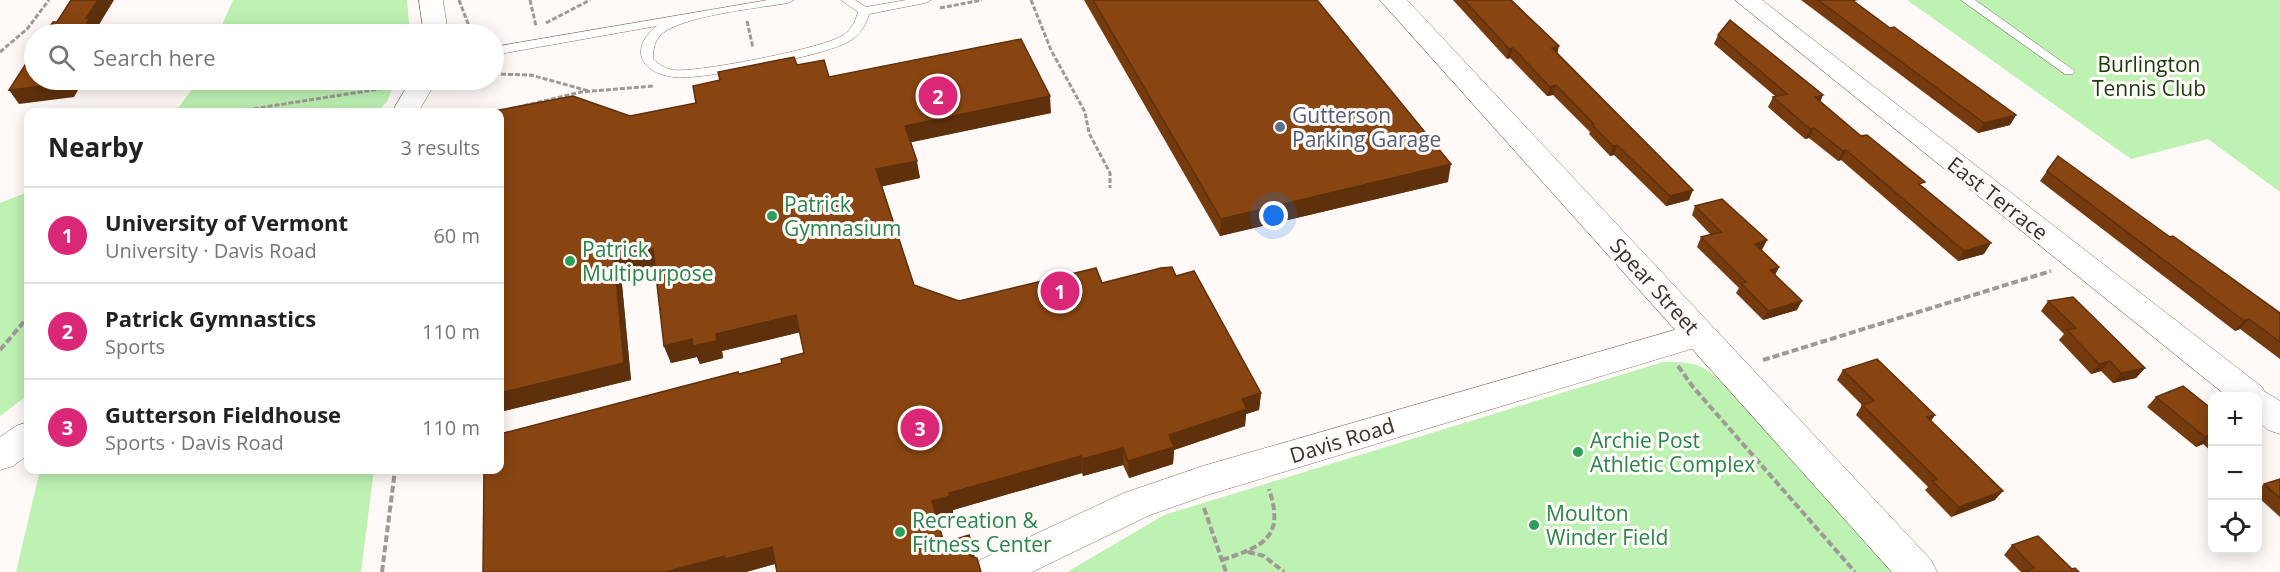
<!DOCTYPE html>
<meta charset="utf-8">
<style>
body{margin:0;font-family:"Open Sans",sans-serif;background:#f2f2f2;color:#222}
.controls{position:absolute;right:18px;bottom:18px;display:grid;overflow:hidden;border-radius:12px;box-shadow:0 3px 15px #0003}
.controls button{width:54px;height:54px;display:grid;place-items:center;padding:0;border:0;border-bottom:2px solid #e0e0e0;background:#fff;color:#222;font:30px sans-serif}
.you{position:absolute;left:1274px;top:216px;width:21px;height:21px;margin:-15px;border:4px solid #fff;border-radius:50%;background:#1a73e8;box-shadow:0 0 0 9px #1a73e833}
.badge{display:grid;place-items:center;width:39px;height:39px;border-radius:50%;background:#db2777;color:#fff;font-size:20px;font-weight:700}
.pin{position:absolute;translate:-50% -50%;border:3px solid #fff;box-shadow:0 2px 6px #0006}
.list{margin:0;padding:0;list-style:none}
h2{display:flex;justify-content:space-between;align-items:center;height:78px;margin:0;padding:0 24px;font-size:26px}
h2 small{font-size:20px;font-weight:400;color:#767676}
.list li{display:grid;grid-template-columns:39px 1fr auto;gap:18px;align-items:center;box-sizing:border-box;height:96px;padding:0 24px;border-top:2px solid #e0e0e0}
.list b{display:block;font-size:22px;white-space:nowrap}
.list p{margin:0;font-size:20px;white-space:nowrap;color:#767676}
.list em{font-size:20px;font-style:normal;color:#767676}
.icon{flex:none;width:33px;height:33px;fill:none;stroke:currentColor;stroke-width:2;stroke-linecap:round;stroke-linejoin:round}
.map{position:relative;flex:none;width:2280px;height:572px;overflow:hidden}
.search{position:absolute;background:#fff;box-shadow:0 3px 15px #0003;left:24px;top:24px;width:480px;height:66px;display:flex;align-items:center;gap:15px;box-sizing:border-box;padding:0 21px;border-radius:33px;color:#767676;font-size:22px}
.panel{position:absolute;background:#fff;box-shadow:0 3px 15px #0003;left:24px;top:108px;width:480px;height:366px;border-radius:12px}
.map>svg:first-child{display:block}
</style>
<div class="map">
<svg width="2280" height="572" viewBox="0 0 2280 572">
<rect width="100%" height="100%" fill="#fffaf8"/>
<path fill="#bef2b3" d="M233 0H407L410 34H218Z
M1907 0H2280V192L2208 139 2131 159Z
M199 80H396L387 102 377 112H171L178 108Z
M28 192V395L0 416V203Z
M1663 362C1699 362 1702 364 1728 388L1892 572H1067L1164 515Z
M40 470H374L361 572H16Z"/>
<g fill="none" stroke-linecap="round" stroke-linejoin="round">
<g stroke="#887169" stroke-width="1">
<path id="lane" d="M768 0H794L788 3C760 8 675 16 659 37 654 43 653 51 653 59 660 65 664 68 673 70 697 73 818 49 840 37 850 32 855 23 858 12L841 0H855L866 7 906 0H931L925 3 869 14C866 26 859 36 848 42 826 55 699 81 674 77 641 73 628 49 657 26L494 55V47Z
M1961 0H1975L2075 71 2073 74H2065Z"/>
</g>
<g stroke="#887169" stroke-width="1">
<path id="street" d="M419 0H443L448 34H424Z
M1735 0H1762L2262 387 2264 391 2280 401V434L2268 430 2258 421V396H2227Z
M411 80H437L418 112H392Z
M1699 323 1711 327 1715 335 1711 343 1207 495 1150 515 1032 572H975L980 560 1124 493 1203 466Z
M28 422V455L13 466 0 470V437L16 426Z"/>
</g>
<g stroke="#887169" stroke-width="1">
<path id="secondary" d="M1380 0H1407L1931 560 1937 572H1892Z"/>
</g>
<path stroke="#a09996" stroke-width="3" stroke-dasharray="5 2" stroke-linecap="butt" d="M459 0 472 34
M530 0 536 26
M1031 0 1051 50 1085 112 1089 133 1110 173V188
M940 8 982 0
M747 21 753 48
M546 23 590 0
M0 52 27 29 49 0
M494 74 531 75 589 91
M510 109 581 92 654 86
M233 112 392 87"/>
<path stroke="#a09996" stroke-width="4" stroke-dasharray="7 3" stroke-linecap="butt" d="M0 350 28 317
M1763 360 2051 271
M1678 366 1693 387 1855 572
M1204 508 1226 572
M1248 552 1264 556 1284 572
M1222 560C1264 546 1285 537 1269 489
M382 572 395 470"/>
<use href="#lane" fill="#fff" fill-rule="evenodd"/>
<use href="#street" fill="#fff" fill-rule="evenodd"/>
<use href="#secondary" fill="#fff" fill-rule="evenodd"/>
</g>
<path fill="#753b0f" d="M1084 0H1317L1448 182 1220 236Z
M1453 0H1511L1557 53 1689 200 1666 206 1614 155 1610 156 1589 134 1590 132 1553 95 1547 96 1510 58 1507 59Z
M1801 0H1859L1854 1 1890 28 2016 115 2010 125 1978 133Z
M1718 35 1820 102 1861 136 1922 186 1984 254 1958 261 1841 160 1838 161 1809 138 1805 139 1768 107 1773 97 1775 96 1714 44Z
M797 65 829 77 1051 113 911 142 920 178 882 186 914 285 959 301 1102 283 1176 276 1261 393 1259 410 1246 414 1245 426 1174 450 1173 464 1129 478 1123 465 1083 476 1082 473 953 510V513L937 518 944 543 973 547 775 564 746 572 739 374 782 363 804 353 800 332 722 351 723 358 700 364 697 357 671 363 664 346 655 267 621 274 631 380 500 412 630 116 696 103Z
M2047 171 2170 237 2280 313V359L2240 329 2235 331 2040 181Z
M1695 206 1767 240 1761 250 1779 267 1775 275 1797 310 1763 320 1736 293 1739 288 1697 247 1701 237 1711 235 1692 215Z
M2048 301 2145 368 2136 378 2113 383 2101 371 2091 374 2059 340 2064 334 2041 311Z
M1843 370 1935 415 1931 421 1995 500 1951 517 1925 490 1928 487 1856 415 1862 405 1837 380Z
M2156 397 2212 409V452L2203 444 2196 447 2147 407Z
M2280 479V517L2258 497V490L2264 484Z
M2012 545 2072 569 2079 572H2021L2004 555Z"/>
<path fill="#5f300c" d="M98 0H114L97 28 99 31 97 34H80L86 18Z
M1559 46 1557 55 1552 48Z
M1513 48 1510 58 1507 59 1509 49Z
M67 80H84L74 97 19 104 9 90Z
M1556 85 1553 95 1547 96 1550 87Z
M1823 95 1819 105 1815 97Z
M1050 96 1051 113 908 143 905 126Z
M2016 115 2010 125 1978 133 1984 123Z
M1814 128 1809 138 1805 139 1810 129Z
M1617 145 1614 155 1610 156 1613 146Z
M1846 150 1841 160 1838 161 1843 151Z
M917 161 920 178 880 187 876 169Z
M1451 164 1448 182 1220 236 1221 219Z
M1693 190 1689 200 1666 206 1670 196Z
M1767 240 1762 250 1751 253 1755 244Z
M1991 243 1984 254 1958 261 1964 251Z
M653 249 659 266 621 274 631 380 500 412V393L614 257Z
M1779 267 1774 277 1770 270Z
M1802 301 1797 310 1763 320 1768 311Z
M796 315 801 332 722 351 723 358 700 364 697 357 671 363 664 346Z
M2249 319 2240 329 2235 331 2244 321Z
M2110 361 2101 371 2091 374 2099 364Z
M2145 368 2136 378 2113 383 2121 373Z
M1261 393 1259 410 1246 414 1245 426 1174 450 1173 464 1129 478 1128 461 1169 435 1242 399Z
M1935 415 1928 424 1927 417Z
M2212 434 2203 444 2196 447 2205 437Z
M1123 448V465L1083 476 1082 459Z
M1081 456 1082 473 953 510V513L935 518 932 501 949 493Z
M2003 491 1995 500 1951 517 1959 507Z
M772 547 778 563 746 572H665L725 556Z
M973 547 976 564 970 556Z"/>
<path fill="#884511" stroke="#5f300c" stroke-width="1.5" d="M71 0H98L86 18H90L80 34H45L53 22H57Z
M1093 0H1317L1451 164 1221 219Z
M1464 0H1511L1559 46 1552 48 1693 190 1670 196 1617 145 1613 146 1592 125 1594 124 1556 85 1550 87 1513 48 1509 49Z
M1818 0H1852L1890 28 1894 27 2016 115 1984 123Z
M1730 20 1823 95 1815 97 1861 136 1867 135 1925 182 1919 184 1991 243 1964 251 1846 150 1843 151 1814 128 1810 129 1773 97 1787 94 1718 35Z
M1021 39 1050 96 905 126 917 161 876 169 914 285 959 301 1096 268 1102 283 1161 268 1172 267 1176 276 1194 271 1261 393 1242 399 1247 409 1169 435 1174 447 1128 461 1123 448 1082 459 1081 456 949 493 950 496 932 501 944 543 969 535 973 547 970 556 977 558 981 572H777L772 547 725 559V556L665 572H483L484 470H500V434L738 372 739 374 782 363 781 359 804 353 796 315 716 334 717 341 693 346 692 339 664 346 653 249 614 257 624 363 500 393V112H489L573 96 630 116 696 103 693 86 720 80 718 72 794 57 797 65 824 60 829 77Z
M34 51V80H67L64 84 9 90Z
M2058 156 2170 237 2173 236 2280 313V342L2249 319 2244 321 2047 171Z
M1722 199 1767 240 1755 244 1779 267 1770 270 1802 301 1768 311 1741 283 1746 282 1701 237 1721 232 1695 206Z
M2073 297 2145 368 2121 373 2110 361 2099 364 2067 330 2076 328 2048 301Z
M1877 359 1935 415 1927 417 2003 491 1959 507 1932 481 1937 479 1862 405 1874 401 1843 370Z
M2183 386 2212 409V434L2205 437 2156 397Z
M2280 479V498L2264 484Z
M2038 536 2072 569 2075 568 2079 572H2023L2034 568 2012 545Z"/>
<circle fill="#5c6f8a" stroke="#fffaf8" stroke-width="2" cx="1280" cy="127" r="6"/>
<g fill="#2e9e5b" stroke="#fffaf8" stroke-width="2">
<circle cx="772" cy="216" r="6"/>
<circle cx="570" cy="261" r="6"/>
<circle cx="1578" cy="452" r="6"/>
<circle cx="1534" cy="525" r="6"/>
<circle cx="900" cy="532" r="6"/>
</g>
<g text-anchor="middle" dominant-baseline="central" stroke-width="6" stroke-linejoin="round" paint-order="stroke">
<g font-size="21" fill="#173c0e" stroke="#fffaf8">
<text x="2149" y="64">Burlington<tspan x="2149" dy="24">Tennis Club</tspan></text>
</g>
<g font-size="21" fill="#4e5e75" stroke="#fffaf8" text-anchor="start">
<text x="1292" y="115">Gutterson<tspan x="1292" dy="24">Parking Garage</tspan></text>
</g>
<g font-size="21" fill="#3a302d" stroke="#fffaf8">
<text transform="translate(1998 198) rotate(38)">East Terrace</text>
<text transform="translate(1655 286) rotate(48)">Spear Street</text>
<text transform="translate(1342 440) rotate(-17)">Davis Road</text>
</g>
<g font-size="21" fill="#27864d" stroke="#fffaf8" text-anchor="start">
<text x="784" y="204">Patrick<tspan x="784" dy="24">Gymnasium</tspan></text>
<text x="582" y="249">Patrick<tspan x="582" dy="24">Multipurpose</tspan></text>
<text x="1590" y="440">Archie Post<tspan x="1590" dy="24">Athletic Complex</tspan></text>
<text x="1546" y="513">Moulton<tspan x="1546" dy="24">Winder Field</tspan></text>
<text x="912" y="520">Recreation &amp;<tspan x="912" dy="24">Fitness Center</tspan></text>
</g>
</g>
</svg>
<div class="controls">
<button>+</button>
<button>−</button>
<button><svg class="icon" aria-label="locate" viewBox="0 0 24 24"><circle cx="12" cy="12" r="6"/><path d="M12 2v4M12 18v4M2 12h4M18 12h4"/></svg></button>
</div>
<div class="you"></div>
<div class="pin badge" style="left:1060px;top:291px">1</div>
<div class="pin badge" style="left:938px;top:96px">2</div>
<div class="pin badge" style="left:920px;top:428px">3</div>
<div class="search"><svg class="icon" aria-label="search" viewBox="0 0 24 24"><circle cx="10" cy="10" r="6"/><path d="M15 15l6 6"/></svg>Search here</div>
<section class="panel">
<h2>Nearby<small>3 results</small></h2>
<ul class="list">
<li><span class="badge">1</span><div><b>University of Vermont</b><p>University · Davis Road</p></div><em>60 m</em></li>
<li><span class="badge">2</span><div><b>Patrick Gymnastics</b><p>Sports</p></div><em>110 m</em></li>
<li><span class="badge">3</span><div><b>Gutterson Fieldhouse</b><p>Sports · Davis Road</p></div><em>110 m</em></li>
</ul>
</section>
</div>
